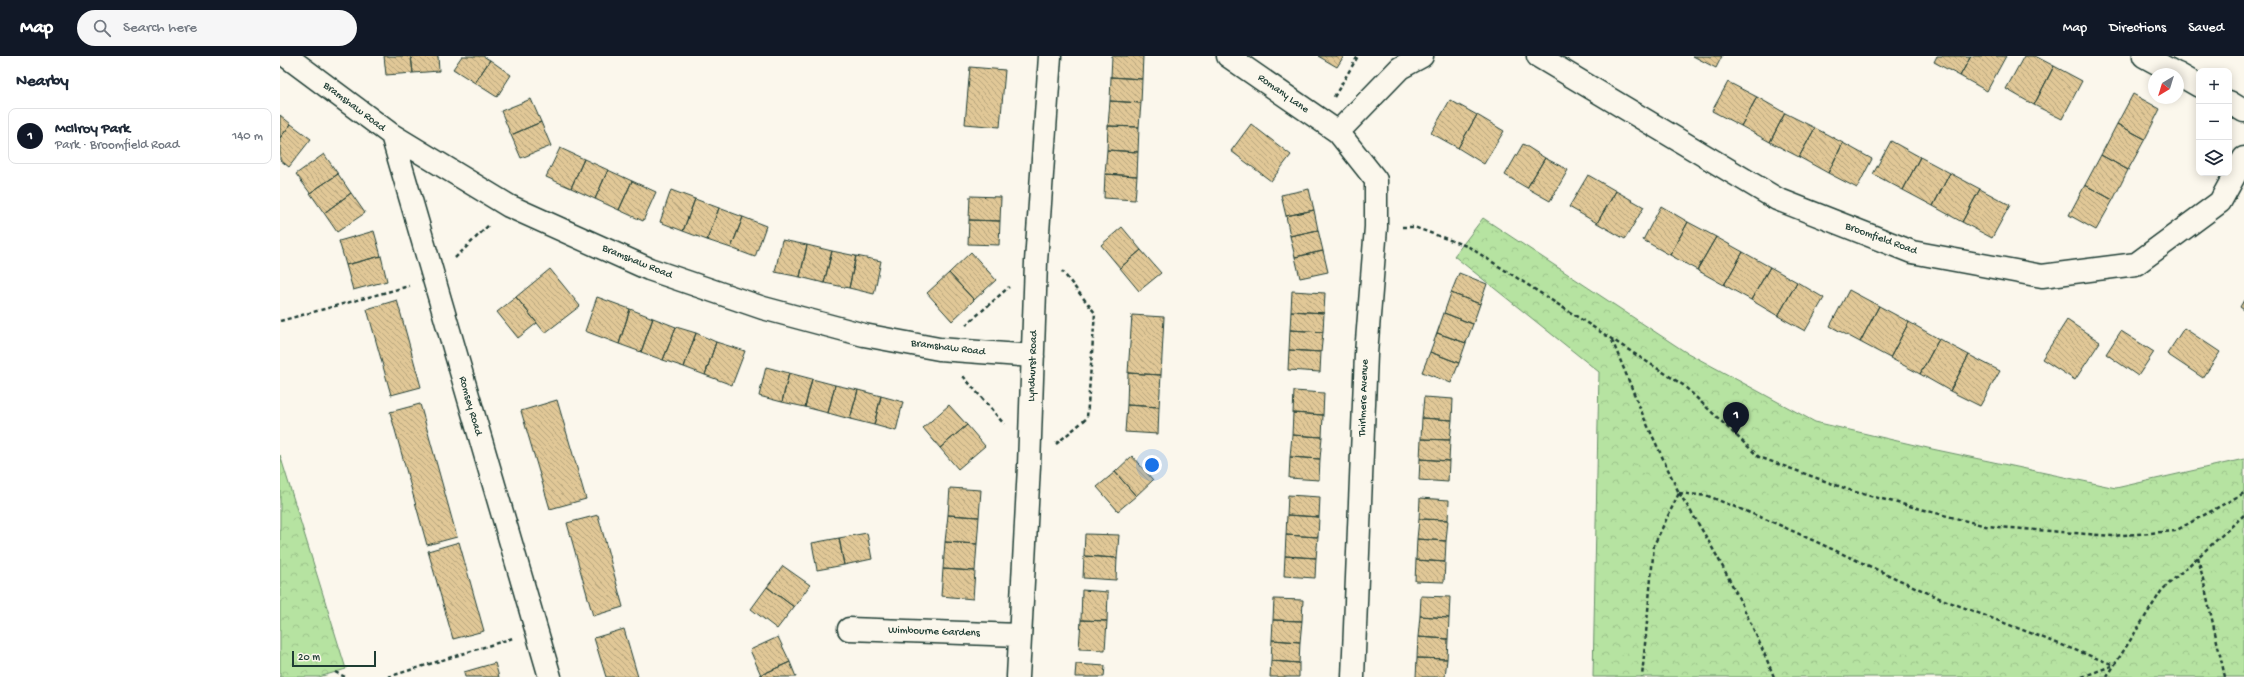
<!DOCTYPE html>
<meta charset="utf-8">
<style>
body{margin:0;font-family:"Gochi Hand",sans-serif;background:#f6f6f7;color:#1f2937}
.controls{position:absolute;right:12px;top:12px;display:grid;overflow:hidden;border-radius:8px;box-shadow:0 2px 10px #0003}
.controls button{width:36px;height:36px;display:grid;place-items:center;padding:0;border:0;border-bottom:1px solid #e0e1e3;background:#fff;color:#1f2937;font:20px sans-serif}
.compass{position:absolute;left:1868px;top:12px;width:36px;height:36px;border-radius:50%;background:#fff;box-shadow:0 2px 10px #0003;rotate:218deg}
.scale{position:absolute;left:12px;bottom:10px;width:84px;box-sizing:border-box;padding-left:4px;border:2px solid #1f3d34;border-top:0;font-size:11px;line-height:14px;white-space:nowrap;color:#1f3d34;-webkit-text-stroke:3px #fbf7ec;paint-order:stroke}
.you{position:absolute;left:872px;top:409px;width:14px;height:14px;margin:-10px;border:3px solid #fff;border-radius:50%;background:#1a73e8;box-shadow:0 0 0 6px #1a73e833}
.badge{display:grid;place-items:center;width:26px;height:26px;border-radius:50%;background:#111827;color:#fff;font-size:13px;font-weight:700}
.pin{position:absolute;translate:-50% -33px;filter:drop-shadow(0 1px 2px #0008)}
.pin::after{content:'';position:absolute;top:21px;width:14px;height:12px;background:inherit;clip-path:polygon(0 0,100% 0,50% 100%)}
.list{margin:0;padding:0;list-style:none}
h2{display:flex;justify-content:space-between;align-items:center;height:52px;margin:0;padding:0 16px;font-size:17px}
h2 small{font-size:13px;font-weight:400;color:#747a83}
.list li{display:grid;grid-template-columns:26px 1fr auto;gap:12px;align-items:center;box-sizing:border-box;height:56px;margin:0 8px 8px;padding:0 8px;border:1px solid #e0e1e3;border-radius:8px}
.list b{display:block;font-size:15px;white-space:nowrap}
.list p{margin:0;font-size:13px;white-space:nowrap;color:#747a83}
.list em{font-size:13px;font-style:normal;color:#747a83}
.icon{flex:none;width:22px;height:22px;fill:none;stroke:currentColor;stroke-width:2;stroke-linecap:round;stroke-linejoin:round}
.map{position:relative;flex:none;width:1964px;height:621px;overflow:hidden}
header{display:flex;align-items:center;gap:24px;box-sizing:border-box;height:56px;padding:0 20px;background:#111827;color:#fff}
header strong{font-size:19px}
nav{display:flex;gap:22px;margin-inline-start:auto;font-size:14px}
.search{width:280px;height:36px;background:#f6f6f7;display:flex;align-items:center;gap:10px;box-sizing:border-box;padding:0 14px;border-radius:22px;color:#747a83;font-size:15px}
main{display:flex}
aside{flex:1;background:#fff}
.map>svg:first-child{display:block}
</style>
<header>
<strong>Map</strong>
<div class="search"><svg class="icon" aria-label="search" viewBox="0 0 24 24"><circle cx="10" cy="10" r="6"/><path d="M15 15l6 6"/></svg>Search here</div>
<nav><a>Map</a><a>Directions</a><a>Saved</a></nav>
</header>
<main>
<aside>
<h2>Nearby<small></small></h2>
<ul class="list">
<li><span class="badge">1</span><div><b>McIlroy Park</b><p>Park · Broomfield Road</p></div><em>140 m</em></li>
</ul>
</aside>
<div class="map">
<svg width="1964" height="621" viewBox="0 0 1964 621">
<defs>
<pattern id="forest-crowns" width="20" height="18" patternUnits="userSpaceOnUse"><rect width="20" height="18" fill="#b6e3a1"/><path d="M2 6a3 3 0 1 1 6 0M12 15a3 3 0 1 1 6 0" fill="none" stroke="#9cc48b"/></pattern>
<pattern id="building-back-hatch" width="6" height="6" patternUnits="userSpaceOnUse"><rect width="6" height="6" fill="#e1c897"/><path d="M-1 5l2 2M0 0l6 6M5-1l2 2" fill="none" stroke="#b6a47c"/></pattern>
</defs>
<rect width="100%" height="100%" fill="#fbf7ec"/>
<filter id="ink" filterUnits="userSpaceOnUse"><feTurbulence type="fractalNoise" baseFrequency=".025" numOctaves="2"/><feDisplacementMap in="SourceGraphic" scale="8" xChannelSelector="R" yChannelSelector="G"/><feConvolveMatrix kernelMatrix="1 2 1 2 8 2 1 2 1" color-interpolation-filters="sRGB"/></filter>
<g filter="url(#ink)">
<path fill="url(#forest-crowns)" stroke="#6a906a" d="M1203 162 1404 295 1535 366 1652 393 1836 432 1964 403V621H1313L1319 316 1174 200Z
M0 399 66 613 39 621H0Z"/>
<path fill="url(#building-back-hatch)" stroke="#1f3d34" d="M104 0H131L133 17 106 19Z
M131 0H158L159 15 133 17Z
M182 0H203L210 4 195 27 173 13Z
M832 0H863L862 23 831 21Z
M1038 0H1064L1057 11Z
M1413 0H1442L1436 12Z
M1657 0H1691L1680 20 1654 6Z
M1691 0H1726L1707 35 1680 20Z
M1744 0H1755L1774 10 1754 49 1726 33Z
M210 4 231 19 217 41 195 27Z
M1774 10 1802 25 1782 63 1754 49Z
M690 11 725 14 720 71 685 68Z
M831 21 862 23 861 47 830 45Z
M1448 26 1477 41 1461 70 1432 55Z
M1853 38 1880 53 1865 83 1837 68Z
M1477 41 1505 57 1490 86 1461 70Z
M251 43 261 66 231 79 221 55Z
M1170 44 1197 59 1178 92 1151 77Z
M830 45 861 47 859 71 828 70Z
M1505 57 1535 72 1519 101 1490 86Z
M0 59 11 68 0 82Z
M1197 59 1224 75 1204 108 1178 92Z
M261 66 271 90 241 102 231 79Z
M11 68 31 83 9 111 0 104V82Z
M971 68 1011 99 991 125 951 95Z
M1837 68 1865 83 1848 114 1821 99Z
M828 70 859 71 858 96 827 94Z
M1535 72 1563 87 1548 117 1519 101Z
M1611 85 1640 101 1623 134 1593 118Z
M1563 87 1592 103 1577 132 1548 117Z
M1243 88 1265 102 1247 132 1225 119Z
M280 92 304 103 291 132 266 121Z
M827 94 858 96 857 120 825 118Z
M44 98 58 118 30 137 16 118Z
M1821 99 1848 114 1833 144 1805 129Z
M1640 101 1670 117 1653 150 1623 134Z
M1265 102 1288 114 1270 145 1247 132Z
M304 103 328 114 315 143 291 132Z
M328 114 352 125 339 154 315 143Z
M1670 117 1700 133 1682 166 1653 150Z
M58 118 71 137 44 157 30 137Z
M825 118 857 120 855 144 824 142Z
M1308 119 1336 135 1317 167 1289 151Z
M352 125 376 136 363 165 339 154Z
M1805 129 1833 144 1816 174 1789 159Z
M1029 133 1034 154 1006 160 1001 139Z
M1700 133 1730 149 1712 182 1682 166Z
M391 134 415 143 403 175 380 166Z
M1336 135 1364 151 1345 183 1317 167Z
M71 137 85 157 57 176 44 157Z
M690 140 721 141 720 165 689 164Z
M415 143 439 152 427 184 403 175Z
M1381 150 1408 166 1390 199 1363 184Z
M439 152 463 161 451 192 427 184Z
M1034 154 1038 174 1010 180 1006 160Z
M463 161 486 170 475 201 451 192Z
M689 164 720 165 719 189 688 188Z
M1408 166 1436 181 1417 214 1390 199Z
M842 171 861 194 840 212 821 189Z
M1038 174 1043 195 1015 201 1010 180Z
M94 175 101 200 66 209 59 185Z
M1436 181 1463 196 1444 229 1417 214Z
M502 184 527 189 520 221 495 216Z
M527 189 552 195 544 227 520 221Z
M861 194 881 217 859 235 840 212Z
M552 195 576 200 569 232 544 227Z
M1043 195 1048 216 1020 222 1015 201Z
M691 196 716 224 694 244 669 217Z
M1463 196 1490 211 1471 244 1444 229Z
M101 200 107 225 73 234 66 209Z
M576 200 601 205 594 238 569 232Z
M1490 211 1517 226 1498 260 1471 244Z
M270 213 300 250 265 277 236 241Z
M669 217 694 244 672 265 647 237Z
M1179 217 1207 228 1200 248 1171 237Z
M1517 226 1544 242 1525 275 1498 260Z
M1569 234 1599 250 1580 286 1550 270Z
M1012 235 1045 237 1044 257 1011 255Z
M1171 237 1200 248 1193 268 1164 257Z
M236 241 257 267 238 282 217 256Z
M317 241 350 253 339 288 305 275Z
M117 244 141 331 111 339 87 253Z
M1964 244V254L1960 251Z
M1599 250 1629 266 1610 302 1580 286Z
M350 253 373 262 361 296 339 288Z
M1011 255 1044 257 1043 276 1010 274Z
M1164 257 1193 268 1186 287 1157 277Z
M852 259 884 261 881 319 848 317Z
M373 262 396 271 383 304 361 296Z
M1787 264 1820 286 1795 324 1762 303Z
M1629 266 1659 283 1640 318 1610 302Z
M396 271 416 277 404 311 383 304Z
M1904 272 1940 296 1923 322 1887 298Z
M1010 274 1043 276 1041 296 1009 294Z
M1841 275 1874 296 1858 320 1826 298Z
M416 277 436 286 425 319 404 311Z
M1157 277 1186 287 1179 307 1150 296Z
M1659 283 1689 299 1670 335 1640 318Z
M436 286 465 295 452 329 425 319Z
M1009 294 1041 296 1040 316 1008 314Z
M1150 296 1179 307 1171 327 1142 316Z
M1689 299 1720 315 1700 350 1670 335Z
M486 311 509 317 502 346 479 340Z
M509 317 532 323 525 351 502 346Z
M848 317 881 319 879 351 847 349Z
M532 323 555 329 548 357 525 351Z
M555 329 578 334 570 363 548 357Z
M578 334 601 340 594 369 570 363Z
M1014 335 1044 337 1043 359 1013 357Z
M601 340 623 346 616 375 594 369Z
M1144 341 1173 343 1172 364 1142 362Z
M277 344 306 443 270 453 241 355Z
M140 348 177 481 147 489 110 356Z
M669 349 687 369 660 392 643 372Z
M847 349 879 351 878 378 845 376Z
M1013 357 1043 359 1042 381 1012 379Z
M1142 362 1172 364 1170 384 1141 383Z
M687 369 705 390 678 413 660 392Z
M1012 379 1042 381 1040 403 1010 401Z
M1141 383 1170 384 1169 405 1140 403Z
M852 400 873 424 856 440 835 416Z
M1010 401 1040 403 1039 424 1009 422Z
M1140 403 1169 405 1168 426 1139 424Z
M835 416 856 440 838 455 817 431Z
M670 432 701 434 699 461 668 459Z
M1008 439 1040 441 1039 461 1007 459Z
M1140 442 1169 444 1168 464 1139 463Z
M318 459 343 551 313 560 287 467Z
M668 459 699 461 697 488 665 486Z
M1007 459 1039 461 1038 481 1006 479Z
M1139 463 1168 464 1166 485 1137 483Z
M587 477 592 503 564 509 559 482Z
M805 478 839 479 837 502 804 500Z
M1006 479 1038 481 1036 502 1005 500Z
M559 482 564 509 537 514 532 487Z
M1137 483 1166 485 1165 506 1136 504Z
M179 486 204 575 173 583 148 495Z
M665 486 697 488 695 515 663 513Z
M804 500 837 502 836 524 803 522Z
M1005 500 1036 502 1035 522 1004 520Z
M1136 504 1165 506 1164 526 1135 525Z
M503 510 530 529 514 551 487 531Z
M663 513 695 515 693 543 661 540Z
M487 531 514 551 497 573 471 553Z
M802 534 828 536 827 565 801 564Z
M1141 540 1170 541 1169 562 1140 560Z
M994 543 1023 544 1022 565 993 564Z
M1140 560 1169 562 1168 583 1138 581Z
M801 564 827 565 825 594 799 593Z
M993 564 1022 565 1020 586 992 584Z
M344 573 358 621H326L314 582Z
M498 581 510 606 481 619 470 594Z
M1138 581 1168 583 1167 603 1137 602Z
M992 584 1020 586 1019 607 991 605Z
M1137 602 1167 603 1165 621H1136Z
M991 605 1019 607V621H990Z
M510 606 516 621H482L481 619Z
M215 607 219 621H185L184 616Z
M796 608 825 610 824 621H795Z"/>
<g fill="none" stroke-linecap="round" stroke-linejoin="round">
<g stroke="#1f3d34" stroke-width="25">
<path id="minor" d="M6 0 112 79 229 150 369 213 483 252 584 279 659 293 753 300
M948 0 1058 76 1096 124V171L1086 298 1073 621
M1258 0 1497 143 1632 196 1762 220 1856 208 1940 146 1964 102
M1864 0 1897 18
M1898 18 1919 30
M1949 46 1964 55
M1058 76 1120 12 1142 0
M112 79 270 621
M569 573 739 579
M738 621 749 410 756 206 770 0"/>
</g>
<path stroke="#1f3d34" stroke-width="2.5" stroke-dasharray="4 3" stroke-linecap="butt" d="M1054 41 1078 0
M1122 171H1134L1189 191 1403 329 1479 401 1575 436 1706 470 1832 480 1895 475 1964 437
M175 202 210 168
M0 265 129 230
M686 269 729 231
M1332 284 1365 364 1399 437 1374 489 1362 621
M683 320 724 368
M776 388 807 362 815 257 782 215
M1399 437 1428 440 1495 467 1659 542 1834 609
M1399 437C1437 495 1468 557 1494 621
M1918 501 1945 621
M55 616 65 621
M108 621 233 582
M1802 621 1834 609
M1827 621 1882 534 1964 459"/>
<use href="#minor" stroke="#fbf7ec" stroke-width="22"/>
</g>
</g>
<g text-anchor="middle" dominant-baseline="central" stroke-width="3" stroke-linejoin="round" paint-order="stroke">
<g font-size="11" fill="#1f3d34" stroke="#fbf7ec">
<text transform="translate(1003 38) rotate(35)">Romany Lane</text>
<text transform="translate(74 51) rotate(37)">Bramshaw Road</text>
<text transform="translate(1601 183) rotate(20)">Broomfield Road</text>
<text transform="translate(357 206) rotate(22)">Bramshaw Road</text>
<text transform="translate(668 292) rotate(7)">Bramshaw Road</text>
<text transform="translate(753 310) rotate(-88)">Lyndhurst Road</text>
<text transform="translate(1084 342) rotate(-88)">Thirlmere Avenue</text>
<text transform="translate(190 350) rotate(74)">Romsey Road</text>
<text transform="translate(654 576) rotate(2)">Wimbourne Gardens</text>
</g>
</g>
</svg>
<div class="controls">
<button>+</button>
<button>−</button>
<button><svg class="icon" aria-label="layers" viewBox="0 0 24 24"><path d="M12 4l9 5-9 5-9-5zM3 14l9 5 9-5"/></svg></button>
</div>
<svg class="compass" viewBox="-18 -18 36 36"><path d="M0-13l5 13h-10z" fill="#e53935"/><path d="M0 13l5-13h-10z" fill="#747a83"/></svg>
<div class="scale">20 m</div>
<div class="you"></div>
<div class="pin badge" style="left:1456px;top:379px">1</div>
</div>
</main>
